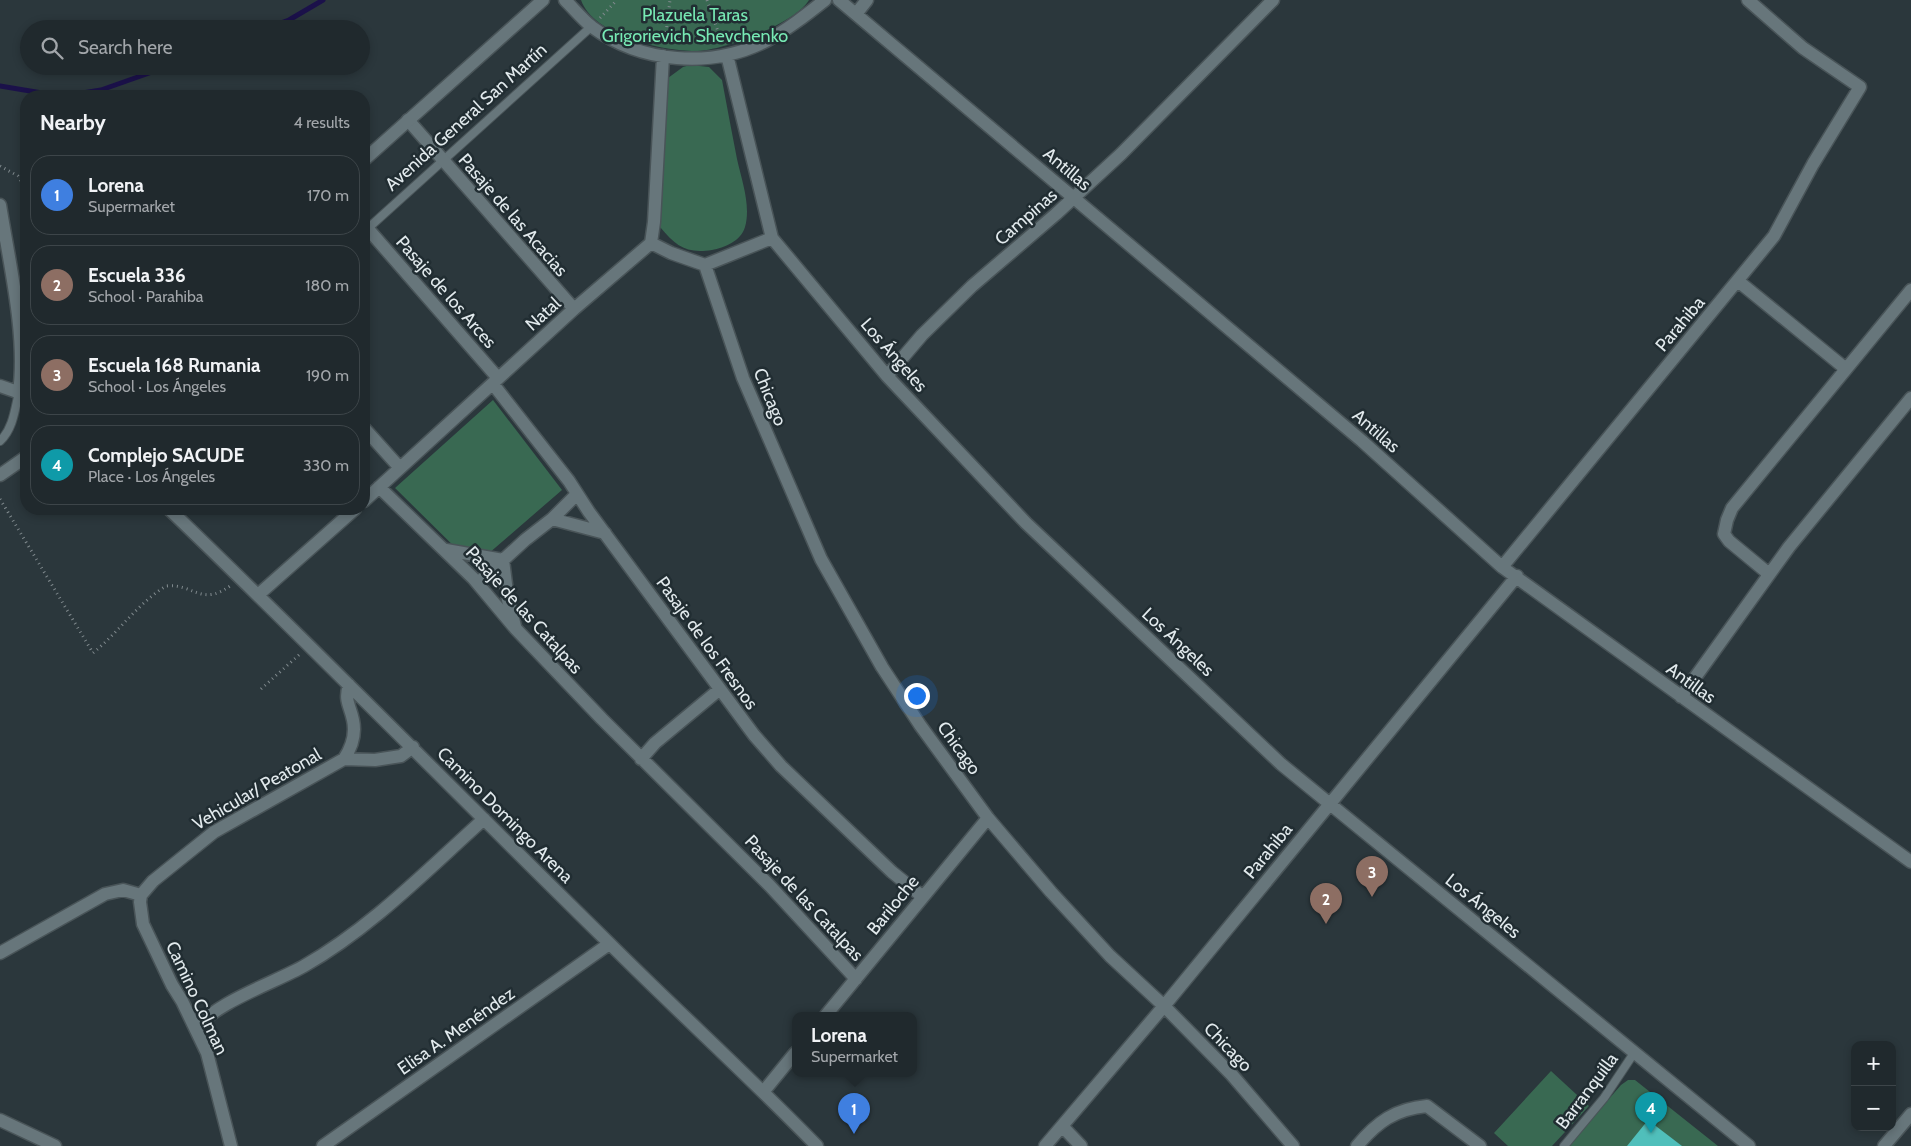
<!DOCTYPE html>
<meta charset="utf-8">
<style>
body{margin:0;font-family:Cabin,sans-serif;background:#283135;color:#f1f3f6}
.controls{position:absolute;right:15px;bottom:15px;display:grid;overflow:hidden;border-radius:10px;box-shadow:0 2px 8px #0003}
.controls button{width:45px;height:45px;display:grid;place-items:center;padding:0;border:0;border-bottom:1px solid #3d4549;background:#20292d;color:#f1f3f6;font:25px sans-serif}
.you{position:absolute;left:916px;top:695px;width:18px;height:18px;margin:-12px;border:4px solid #fff;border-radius:50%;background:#1a73e8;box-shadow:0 0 0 8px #1a73e833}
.badge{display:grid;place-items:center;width:32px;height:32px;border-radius:50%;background:#8bbbb9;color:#fff;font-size:16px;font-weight:700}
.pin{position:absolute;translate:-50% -41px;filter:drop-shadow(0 1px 2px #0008)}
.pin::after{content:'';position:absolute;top:26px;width:18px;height:15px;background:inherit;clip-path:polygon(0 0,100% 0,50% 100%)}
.popup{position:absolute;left:792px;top:1012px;width:125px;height:65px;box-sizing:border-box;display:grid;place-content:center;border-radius:10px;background:#20292d;filter:drop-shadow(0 1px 4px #0005);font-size:16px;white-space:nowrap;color:#a2a6aa}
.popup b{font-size:19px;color:#f1f3f6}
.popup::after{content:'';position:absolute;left:50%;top:100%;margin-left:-10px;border:10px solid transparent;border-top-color:#20292d}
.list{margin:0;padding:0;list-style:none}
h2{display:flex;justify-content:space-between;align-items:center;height:65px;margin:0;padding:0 20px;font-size:21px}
h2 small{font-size:16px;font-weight:400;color:#a2a6aa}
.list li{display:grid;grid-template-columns:32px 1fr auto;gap:15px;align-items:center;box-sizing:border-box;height:80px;margin:0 10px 10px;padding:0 10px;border:1px solid #3d4549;border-radius:20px}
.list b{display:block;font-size:19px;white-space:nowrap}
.list p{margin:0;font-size:16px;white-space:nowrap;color:#a2a6aa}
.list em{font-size:16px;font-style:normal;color:#a2a6aa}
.icon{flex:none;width:28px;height:28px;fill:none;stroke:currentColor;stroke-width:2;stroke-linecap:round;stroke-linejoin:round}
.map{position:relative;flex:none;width:1911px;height:1146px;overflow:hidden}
.search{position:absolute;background:#20292d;box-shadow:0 2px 8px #0003;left:20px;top:20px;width:350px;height:55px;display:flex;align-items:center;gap:12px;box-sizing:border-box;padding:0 18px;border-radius:28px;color:#a2a6aa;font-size:19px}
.panel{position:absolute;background:#20292d;box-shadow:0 2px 8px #0003;left:20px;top:90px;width:350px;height:425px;border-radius:20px}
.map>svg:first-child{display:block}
</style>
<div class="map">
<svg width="1911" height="1146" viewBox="0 0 1911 1146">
<rect width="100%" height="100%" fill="#2b373c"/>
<path fill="#396952" d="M581 0H809C795 24 722 51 695 51 662 51 593 35 581 0Z
M690 65 709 67 722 80C727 107 732 133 737 159 742 181 751 206 745 227 741 241 724 248 712 250 686 254 676 246 660 227L668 78 683 67Z
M493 400 562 490 474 566 395 488Z
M1551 1071 1589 1106 1552 1146H1508L1494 1133Z
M1628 1080H1635L1718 1146H1568L1621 1085Z"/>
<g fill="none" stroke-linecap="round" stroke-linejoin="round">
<path stroke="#1b114a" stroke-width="5" d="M264 29 289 20 323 0
M0 86 60 96
M64 96 101 90 169 66"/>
</g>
<path fill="#50bfbb" d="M1648 1120 1682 1146H1627Z"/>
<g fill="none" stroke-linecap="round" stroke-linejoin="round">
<g stroke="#495458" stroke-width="10">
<path id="lane" d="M365 231 592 26
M0 441C13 429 15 409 19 392
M1564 1146 1604 1098 1634 1053"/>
</g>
<g stroke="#495458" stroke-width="15">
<path id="street" d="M565 0C574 9 582 19 592 27 641 63 711 69 766 41 787 30 806 15 825 0
M839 0 1362 441 1502 567 1911 862
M856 14 867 0
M727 55 772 238 887 376 1026 523 1281 764 1749 1146
M408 120 574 309
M0 205C9 262 27 336 19 392
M368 229 498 378
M651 243 654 222 663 56
M705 265 743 378 821 559 882 667 920 725 988 818 1051 892 1110 956 1164 1006 1232 1075 1293 1146
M1738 281 1846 369
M887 376 922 335 972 286 1056 214 1121 154 1273 0
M493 384 569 481 589 512 754 735 781 766 892 872 923 897
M0 386 26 395
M364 428 400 468
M379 487 473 578 515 628 602 719 770 886 856 979
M577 494 552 519 605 533
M364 501 574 309 651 243 671 253 705 265 772 238
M169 509C317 651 461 798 608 942 677 1011 749 1076 817 1146
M446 550 503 560 508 600 515 626
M1502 567 1774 236 1813 164 1860 87 1803 48 1748 0
M1769 574 1729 541 1724 534 1727 520 1732 508 1911 290
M478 583 525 540 552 519
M258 595 355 509
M1681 697 1789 547 1911 398
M344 759C352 747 356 734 353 720 350 705 344 701 349 685
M641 759 655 743 720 689
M141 895 140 902 143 924 172 985 182 1001 207 1053 231 1146
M0 953 105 894 123 890 141 895 153 881 214 832 344 759 375 760 401 756 413 747
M826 1015 988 818
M196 1030C211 1004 276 982 304 966 371 928 427 870 484 819
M764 1091 795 1053
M0 1120 55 1146
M1062 1126 1081 1146
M323 1146 609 944
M1045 1146 1164 1006 1517 576
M1357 1146C1377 1122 1395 1109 1427 1106L1480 1146
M1884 1146 1911 1114"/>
</g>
<g stroke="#495458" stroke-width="15">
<path id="secondary" d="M364 160 543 0
M0 475 26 457"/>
</g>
<path stroke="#808a8e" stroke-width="3" stroke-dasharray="1 4" stroke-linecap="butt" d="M707 0 722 43
M600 18 617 0
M665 42 670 0
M0 166 18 176 26 189
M0 499 93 653C119 632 137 604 166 586 193 583 201 607 230 586
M261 689 300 654"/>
<use href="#lane" stroke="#67767b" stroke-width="8"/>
<use href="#street" stroke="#67767b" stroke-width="12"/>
<use href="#secondary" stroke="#67767b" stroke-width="12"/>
</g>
<g text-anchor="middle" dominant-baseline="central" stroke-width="5" stroke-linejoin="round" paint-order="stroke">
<g font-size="18" fill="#77e9b4" stroke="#212d32">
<text x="695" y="15">Plazuela Taras<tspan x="695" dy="21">Grigorievich Shevchenko</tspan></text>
</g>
<g font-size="18" fill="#e2eaed" stroke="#212d32">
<text transform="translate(466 117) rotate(-42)">Avenida General San Martín</text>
<text transform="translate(1067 169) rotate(40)">Antillas</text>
<text transform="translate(513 215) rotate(49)">Pasaje de las Acacias</text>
<text transform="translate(1026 217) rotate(-41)">Campinas</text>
<text transform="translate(446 292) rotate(49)">Pasaje de los Arces</text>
<text transform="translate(543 314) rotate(-42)">Natal</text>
<text transform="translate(1680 324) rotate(-50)">Parahiba</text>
<text transform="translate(894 355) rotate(49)">Los Ángeles</text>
<text transform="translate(770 397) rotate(68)">Chicago</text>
<text transform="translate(1376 431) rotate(41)">Antillas</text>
<text transform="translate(524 610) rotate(48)">Pasaje de las Catalpas</text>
<text transform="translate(1178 642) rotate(43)">Los Ángeles</text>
<text transform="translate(707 643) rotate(54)">Pasaje de los Fresnos</text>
<text transform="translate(1691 683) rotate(36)">Antillas</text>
<text transform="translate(959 748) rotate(54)">Chicago</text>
<text transform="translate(257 789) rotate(-30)">Vehicular/ Peatonal</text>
<text transform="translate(505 815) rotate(45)">Camino Domingo Arena</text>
<text transform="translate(1268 851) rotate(-51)">Parahiba</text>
<text transform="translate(804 898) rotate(47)">Pasaje de las Catalpas</text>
<text transform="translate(893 905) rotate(-51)">Bariloche</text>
<text transform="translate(1483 906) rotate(39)">Los Ángeles</text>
<text transform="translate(197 998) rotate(65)">Camino Colman</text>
<text transform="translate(456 1031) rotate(-35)">Elisa A. Menéndez</text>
<text transform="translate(1228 1047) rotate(46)">Chicago</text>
<text transform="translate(1587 1091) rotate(-53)">Barranquilla</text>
</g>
</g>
</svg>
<div class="controls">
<button>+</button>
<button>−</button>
</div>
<div class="you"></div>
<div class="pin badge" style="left:854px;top:1134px;background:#3f7fe0">1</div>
<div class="popup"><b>Lorena</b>Supermarket</div>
<div class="pin badge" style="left:1326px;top:924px;background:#8d6e63">2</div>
<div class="pin badge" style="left:1372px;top:897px;background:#8d6e63">3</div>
<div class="pin badge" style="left:1651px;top:1133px;background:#0f9aa8">4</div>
<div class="search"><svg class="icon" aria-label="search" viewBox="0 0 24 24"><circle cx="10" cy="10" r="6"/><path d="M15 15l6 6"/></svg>Search here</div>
<section class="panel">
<h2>Nearby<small>4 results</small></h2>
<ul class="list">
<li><span class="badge" style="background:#3f7fe0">1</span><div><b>Lorena</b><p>Supermarket</p></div><em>170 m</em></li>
<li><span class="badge" style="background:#8d6e63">2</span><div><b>Escuela 336</b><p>School · Parahiba</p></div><em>180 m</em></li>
<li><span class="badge" style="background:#8d6e63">3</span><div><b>Escuela 168 Rumania</b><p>School · Los Ángeles</p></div><em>190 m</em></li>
<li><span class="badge" style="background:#0f9aa8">4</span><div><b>Complejo SACUDE</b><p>Place · Los Ángeles</p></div><em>330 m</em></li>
</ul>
</section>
</div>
